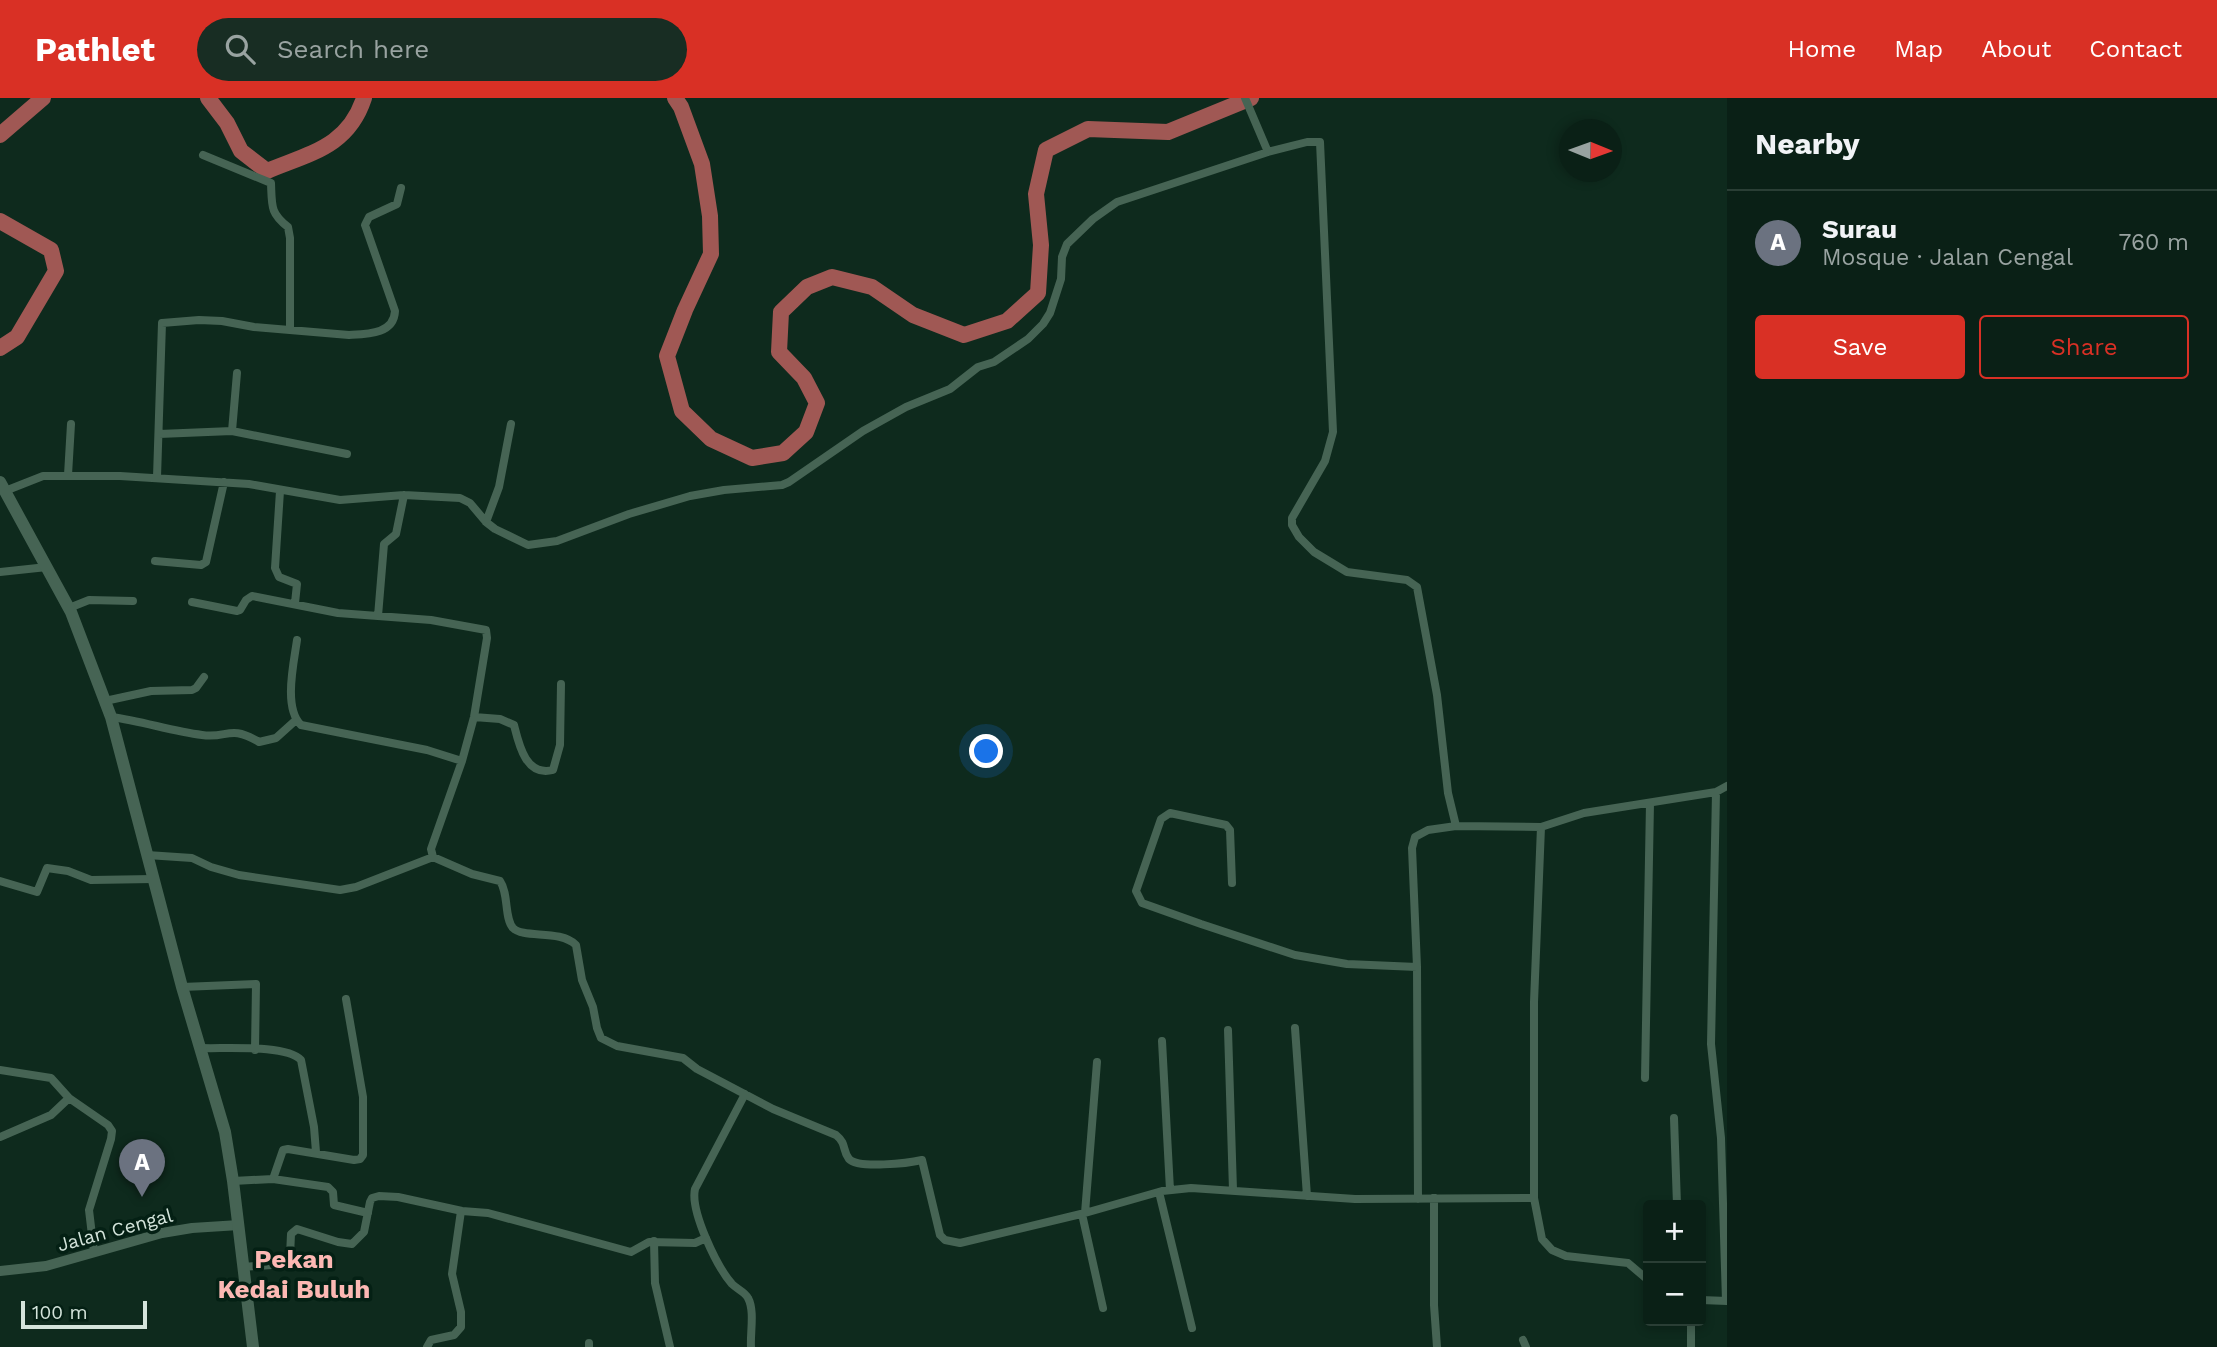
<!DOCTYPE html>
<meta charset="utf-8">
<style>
body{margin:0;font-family:"Work Sans",sans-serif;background:#182d23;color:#f1f3f6}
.controls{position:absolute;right:21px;bottom:21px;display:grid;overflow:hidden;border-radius:7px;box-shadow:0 4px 10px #0003}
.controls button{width:63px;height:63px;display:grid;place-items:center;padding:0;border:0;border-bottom:2px solid #2a3e35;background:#0a2016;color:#f1f3f6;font:35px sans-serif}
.compass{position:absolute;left:1559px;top:21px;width:63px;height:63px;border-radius:50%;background:#0a2016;box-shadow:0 4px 10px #0003;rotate:91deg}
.scale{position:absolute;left:21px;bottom:18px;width:126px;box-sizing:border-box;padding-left:7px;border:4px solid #d4e4db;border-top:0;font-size:19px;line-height:24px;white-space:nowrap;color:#d4e4db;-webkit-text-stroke:5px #042014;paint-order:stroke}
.you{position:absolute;left:987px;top:654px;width:24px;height:24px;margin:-18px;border:5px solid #fff;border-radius:50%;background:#1a73e8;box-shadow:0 0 0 10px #1a73e833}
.badge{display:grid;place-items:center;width:46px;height:46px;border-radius:50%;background:#d93025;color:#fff;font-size:23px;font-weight:700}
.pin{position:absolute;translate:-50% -58px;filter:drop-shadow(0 2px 4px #0008)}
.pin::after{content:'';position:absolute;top:37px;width:24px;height:21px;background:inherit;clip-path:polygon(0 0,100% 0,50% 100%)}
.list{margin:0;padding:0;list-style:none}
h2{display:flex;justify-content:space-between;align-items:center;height:91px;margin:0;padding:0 28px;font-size:30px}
h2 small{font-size:23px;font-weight:400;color:#99a3a1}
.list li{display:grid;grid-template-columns:46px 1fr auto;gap:21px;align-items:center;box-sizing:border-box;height:105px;padding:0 28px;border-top:2px solid #2a3e35}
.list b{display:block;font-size:26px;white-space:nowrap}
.list p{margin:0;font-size:23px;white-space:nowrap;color:#99a3a1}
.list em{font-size:23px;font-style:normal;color:#99a3a1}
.actions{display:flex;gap:14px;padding:21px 28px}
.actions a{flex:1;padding:16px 0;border:2px solid #d93025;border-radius:7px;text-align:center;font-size:24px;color:#d93025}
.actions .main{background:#d93025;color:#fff}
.icon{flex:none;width:38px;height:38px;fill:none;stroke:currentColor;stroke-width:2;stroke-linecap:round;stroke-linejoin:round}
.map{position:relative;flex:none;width:1727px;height:1249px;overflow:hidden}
header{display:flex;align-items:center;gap:42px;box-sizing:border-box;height:98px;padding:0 35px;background:#d93025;color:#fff}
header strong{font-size:33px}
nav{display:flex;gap:38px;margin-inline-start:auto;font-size:24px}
.search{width:490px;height:63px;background:#182d23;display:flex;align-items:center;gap:18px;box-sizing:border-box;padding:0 24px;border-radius:38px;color:#99a3a1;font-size:26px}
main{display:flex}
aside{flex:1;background:#0a2016}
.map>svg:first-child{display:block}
</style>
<header>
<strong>Pathlet</strong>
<div class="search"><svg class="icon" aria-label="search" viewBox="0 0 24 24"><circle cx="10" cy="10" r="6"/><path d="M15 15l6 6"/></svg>Search here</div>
<nav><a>Home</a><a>Map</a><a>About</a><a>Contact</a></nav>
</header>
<main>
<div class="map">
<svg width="1727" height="1249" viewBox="0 0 1727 1249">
<rect width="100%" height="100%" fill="#0e2a1d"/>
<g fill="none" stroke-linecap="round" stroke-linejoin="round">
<path stroke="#a05854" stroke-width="16" d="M208 0 227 25 241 53 267 73C310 55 348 49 364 0
M675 0 681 9 702 66 710 118 711 156 685 212 667 258 682 313 711 341 752 360 783 355 806 334 817 305 804 280 779 254 781 214 807 189 832 179 872 189 913 217 964 237 1007 223 1038 195 1041 147 1036 96 1046 52 1088 31 1168 34 1251 0
M0 37 43 0
M0 123 51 152 56 173 17 239 0 250"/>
<path stroke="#466454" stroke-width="8" d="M1245 0 1268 54
M203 57 271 85C272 108 270 115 288 129L290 140V232
M232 333 237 275
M159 336 232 333 347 356
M68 377 71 326
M157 379 162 225 199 222 222 223 254 229 349 237C368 236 394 236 395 213L365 127 369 119 397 106 401 90
M5 393 43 378H120L249 386 340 402 404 397 460 400 470 405 486 424 495 431 528 447 557 443 629 416 690 398 724 392 782 387 789 384 863 333 906 309 950 291 978 269 994 264 1028 241 1043 226 1050 215 1061 181 1062 159 1067 146 1093 121 1117 104 1268 54 1307 44H1320L1333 334 1325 363 1292 420V427L1299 439 1314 454 1347 474 1407 482 1417 489 1437 597 1448 695 1456 728 1541 729 1534 904V1100
M280 393 275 470 279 479 297 486 295 505
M486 424 499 389 511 326
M155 463 201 467 206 464 224 384
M0 474 47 469
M192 504 237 513 240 512 246 502 252 498 338 515 431 522 486 532 487 540 474 619 462 663 431 751 433 759 472 776 500 783C509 796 504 820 513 830 524 841 560 831 576 847L582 882 593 909 597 930 601 940 617 948 683 960 697 971 773 1011 836 1037C847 1046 842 1052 849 1061 858 1071 909 1065 922 1062L940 1137 945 1142 960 1145 1085 1115 1162 1093 1191 1090 1355 1101 1534 1100 1542 1141 1552 1152 1566 1158 1628 1165 1648 1182
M69 510 89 502 133 503
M378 518 384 446 396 436 404 397
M297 542C294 564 283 610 301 627L427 652 462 663
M105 603 151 593 192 592 196 590 204 579
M111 619C142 623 171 633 202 637 228 641 229 626 259 644L276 640 296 622
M474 619 500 621 514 627C519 647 526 679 553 672L560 647 561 586
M1716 694 1711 946 1721 1040 1726 1203
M1541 729 1584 715 1716 694 1727 688
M147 757 192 760 211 769 239 777 340 792 356 789 433 759
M0 783 37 794 47 770 68 773 91 782 153 781
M1232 785 1230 732 1226 727 1170 715 1161 721 1136 793 1142 805 1201 826 1295 857 1347 866 1417 869
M182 889 256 886 255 952
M1295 930 1307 1098
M1228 932 1233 1092
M1162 943 1170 1092
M201 950C224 951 286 946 301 962L314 1029 316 1054
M0 972 51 980 69 1000 108 1027 112 1033 111 1041 89 1112 94 1154
M1645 980 1650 705
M745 996 695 1091C690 1113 717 1169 732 1186 737 1191 745 1194 748 1200 755 1213 750 1235 751 1249
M1674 1020 1677 1107
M0 1039 51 1017 69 1000
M273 1081 283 1052 288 1051 354 1062 360 1061 363 1057V999L346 901
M233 1083 273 1081 328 1089 333 1094 334 1107 368 1115
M1159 1094 1192 1230
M1434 1100V1207L1437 1249
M1418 1101 1417 869 1412 750 1415 739 1428 732 1456 728
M1085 1115 1097 964
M1082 1116 1103 1210
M654 1143 655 1185 670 1249
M242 1169 286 1166 290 1158 291 1136 297 1131 338 1144 352 1146 364 1134 370 1104 372 1100 379 1098 398 1099 462 1113 488 1115 631 1154 649 1144 695 1145 706 1140
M1701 1202 1727 1203
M1691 1223V1249
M1523 1242 1526 1249
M427 1249 431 1242 454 1237 461 1229V1214L452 1176 461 1113
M589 1249V1245"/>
<path stroke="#466454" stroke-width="10" d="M0 1173 46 1168 162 1135 192 1130 239 1127"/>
<path stroke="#466454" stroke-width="12" d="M0 384 71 514 111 619 182 889 225 1034 233 1083 253 1249"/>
</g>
<g text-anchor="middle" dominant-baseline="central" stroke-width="7" stroke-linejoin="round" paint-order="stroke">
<g font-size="19" fill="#d4e4db" stroke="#042014">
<text transform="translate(115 1132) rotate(-15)">Jalan Cengal</text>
</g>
<g font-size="26" font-weight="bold" fill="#fcb8b3" stroke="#042014">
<text x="294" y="1161">Pekan<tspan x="294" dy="30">Kedai Buluh</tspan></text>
</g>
</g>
</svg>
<div class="controls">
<button>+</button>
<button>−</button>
</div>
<svg class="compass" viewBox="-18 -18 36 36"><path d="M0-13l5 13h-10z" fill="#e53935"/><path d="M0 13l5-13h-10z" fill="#99a3a1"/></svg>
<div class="scale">100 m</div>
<div class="you"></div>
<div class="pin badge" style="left:142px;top:1099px;background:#6b7280">A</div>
</div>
<aside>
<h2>Nearby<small></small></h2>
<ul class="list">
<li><span class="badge" style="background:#6b7280">A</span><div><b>Surau</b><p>Mosque · Jalan Cengal</p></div><em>760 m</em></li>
</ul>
<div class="actions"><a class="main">Save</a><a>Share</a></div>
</aside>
</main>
